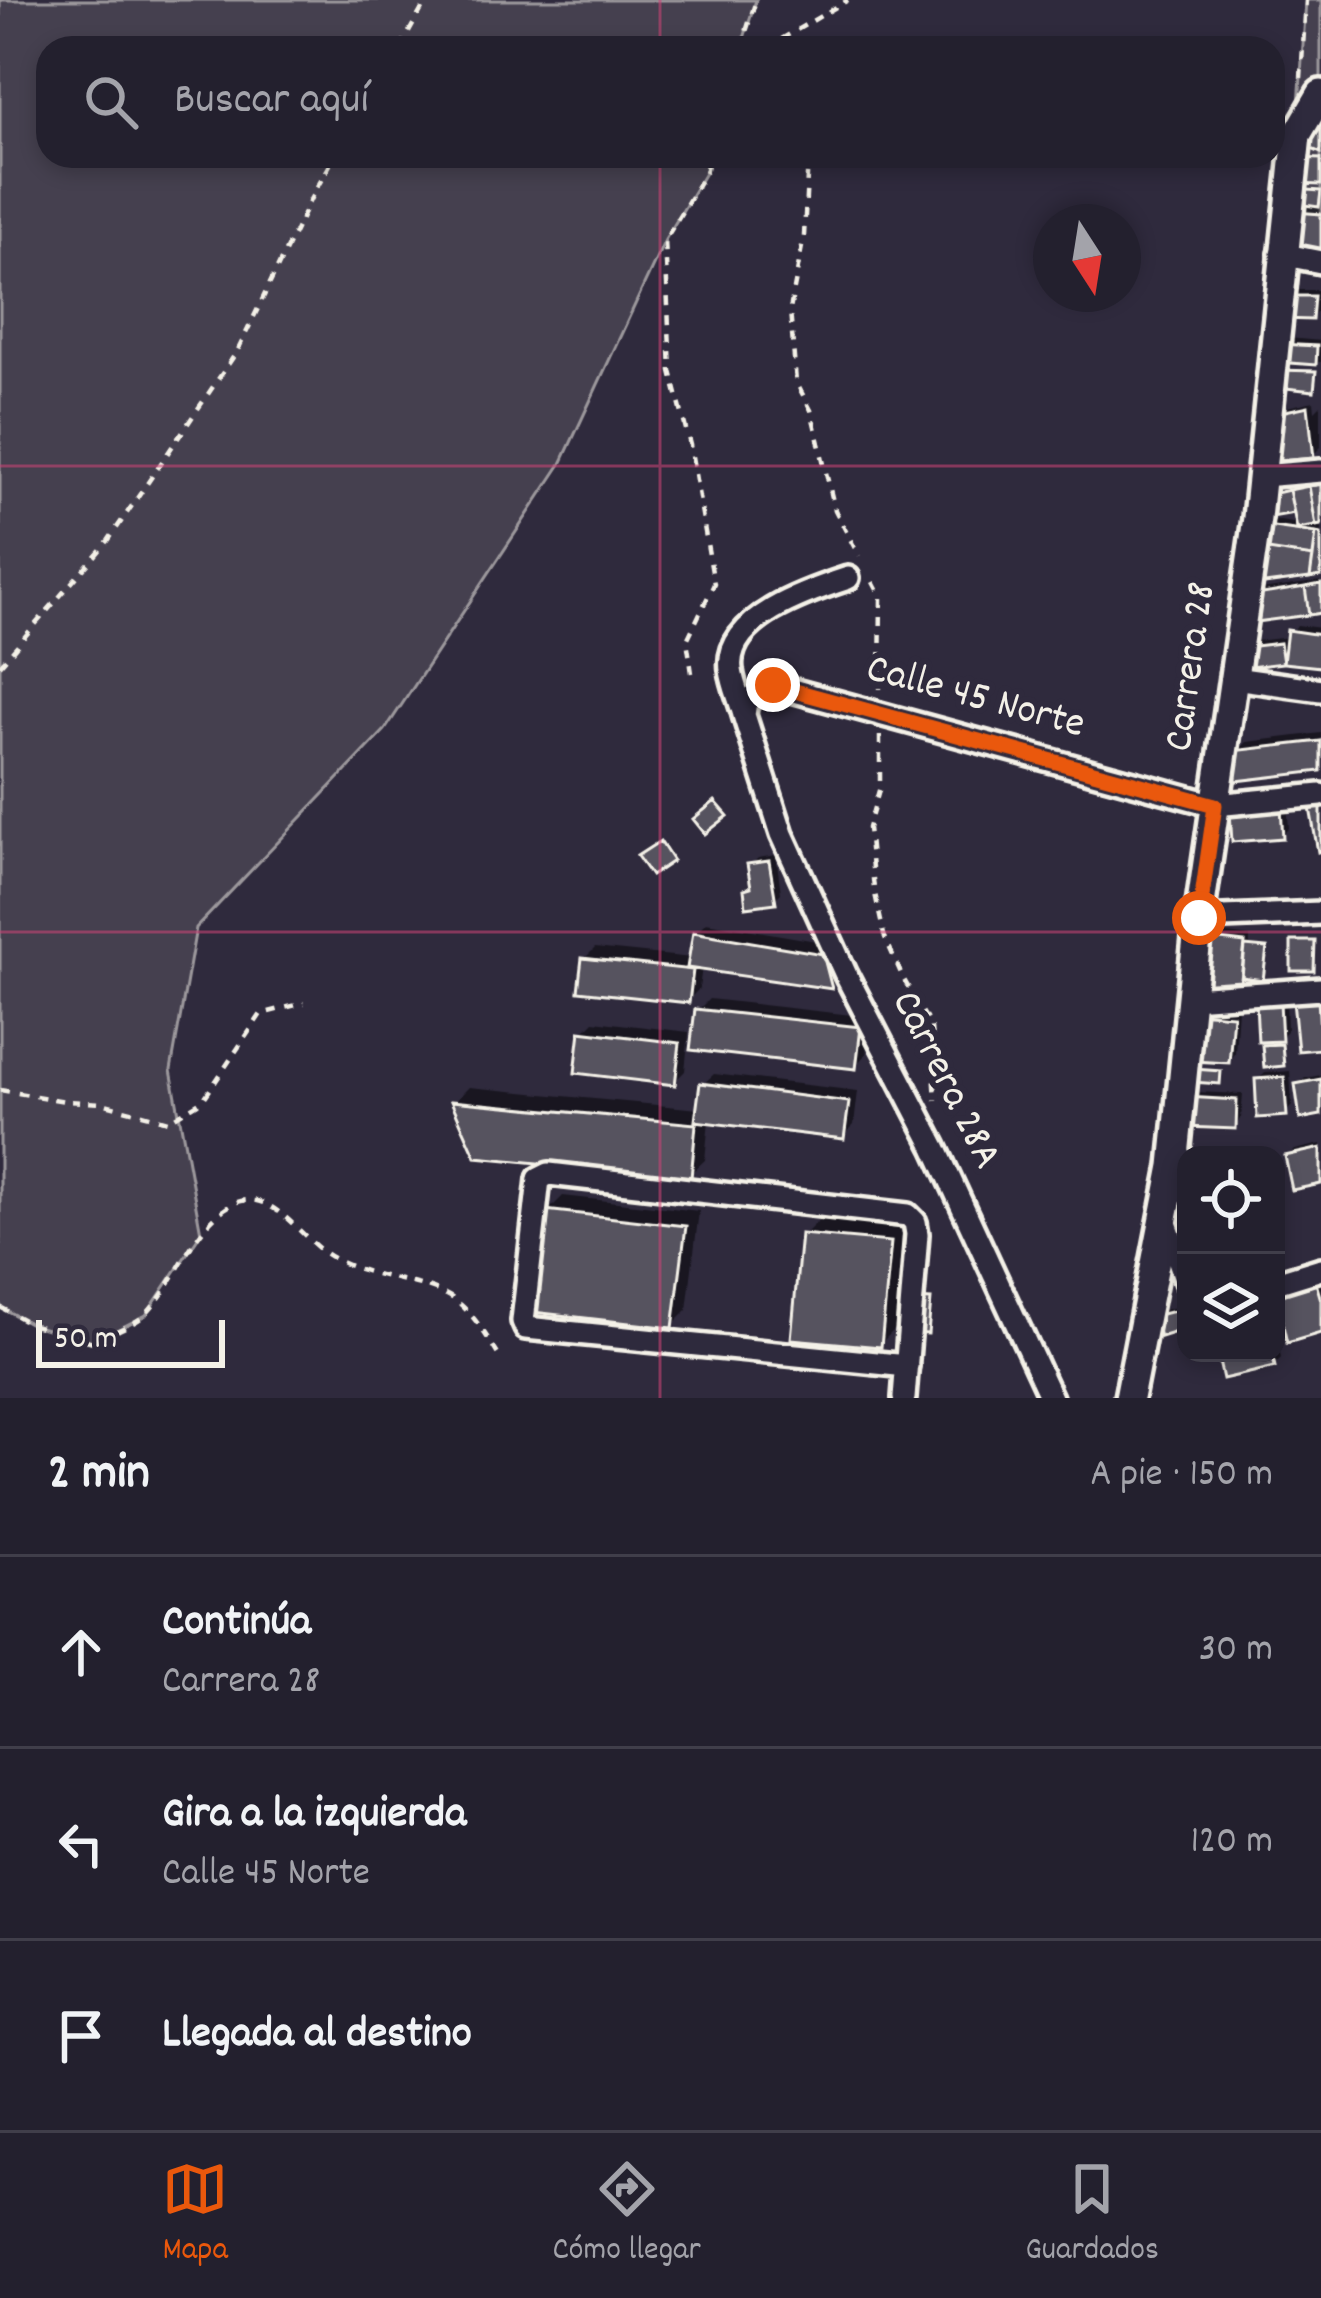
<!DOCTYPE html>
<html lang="es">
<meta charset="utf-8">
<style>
body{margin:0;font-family:Dekko,sans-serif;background:#2b2836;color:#f1f3f6}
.controls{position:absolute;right:36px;bottom:36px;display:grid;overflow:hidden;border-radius:24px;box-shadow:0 6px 18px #0003}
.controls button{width:108px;height:108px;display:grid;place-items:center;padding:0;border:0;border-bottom:3px solid #403e4a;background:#23202e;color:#f1f3f6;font:60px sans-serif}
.compass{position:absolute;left:1033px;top:204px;width:108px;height:108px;border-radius:50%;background:#23202e;box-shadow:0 6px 18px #0003;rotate:168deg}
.scale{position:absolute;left:36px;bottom:30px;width:189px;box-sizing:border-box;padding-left:12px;border:6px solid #f4f1e8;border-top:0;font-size:33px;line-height:42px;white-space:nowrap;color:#f4f1e8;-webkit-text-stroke:9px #2f2a3d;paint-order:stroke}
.stop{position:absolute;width:36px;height:36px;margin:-27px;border:9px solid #ea580c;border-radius:50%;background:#fff}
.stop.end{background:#ea580c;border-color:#fff;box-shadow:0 3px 12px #0008}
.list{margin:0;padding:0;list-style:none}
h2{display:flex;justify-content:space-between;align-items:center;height:156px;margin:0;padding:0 48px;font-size:51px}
h2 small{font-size:39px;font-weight:400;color:#a3a3aa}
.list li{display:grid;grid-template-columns:78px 1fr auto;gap:36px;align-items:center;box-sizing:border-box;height:192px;padding:0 48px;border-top:3px solid #403e4a}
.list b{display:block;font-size:45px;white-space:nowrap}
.list p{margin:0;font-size:39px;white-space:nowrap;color:#a3a3aa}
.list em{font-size:39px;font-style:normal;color:#a3a3aa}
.icon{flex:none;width:66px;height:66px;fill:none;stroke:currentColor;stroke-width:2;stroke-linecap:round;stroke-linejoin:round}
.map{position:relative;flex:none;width:1321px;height:1398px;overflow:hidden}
.search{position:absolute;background:#23202e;box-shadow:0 6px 18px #0003;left:36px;right:36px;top:36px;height:132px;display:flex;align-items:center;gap:30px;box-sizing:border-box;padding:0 42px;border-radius:36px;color:#a3a3aa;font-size:45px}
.sheet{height:732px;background:#23202e}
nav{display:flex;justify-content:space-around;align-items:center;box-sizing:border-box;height:168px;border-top:3px solid #403e4a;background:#23202e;font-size:33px;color:#a3a3aa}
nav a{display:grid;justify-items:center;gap:6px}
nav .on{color:#ea580c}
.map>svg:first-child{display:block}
</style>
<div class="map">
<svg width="1321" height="1398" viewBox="0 0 1321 1398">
<rect width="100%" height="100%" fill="#2f2a3d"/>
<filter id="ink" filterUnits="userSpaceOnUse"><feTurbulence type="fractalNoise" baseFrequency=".00833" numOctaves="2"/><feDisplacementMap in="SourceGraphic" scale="24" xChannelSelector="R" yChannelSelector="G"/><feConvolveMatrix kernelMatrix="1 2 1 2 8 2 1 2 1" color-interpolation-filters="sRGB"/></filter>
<g filter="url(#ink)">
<path fill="#454050" stroke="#9c989c" stroke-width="3" d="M0 0H756L741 48H48V156H709L705 173 665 240 561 464 385 730 196 928 171 1070 201 1233 146 1315 93 1342 33 1325 0 1307Z
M1306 0H1321V262L1281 254 1297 135Z"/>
<path fill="#0007" d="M1299 188 1321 189V246L1298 213 1309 203Z
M1292 290H1320L1318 310 1311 317 1284 316Z
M1288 338 1321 341V362L1280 360Z
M1314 401 1315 411 1321 405V447L1313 455 1275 415 1282 408Z
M1321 480V522L1310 525 1321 527V573L1253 582 1268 519 1299 524 1296 510 1268 495Z
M1321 581V610L1254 597 1261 590Z
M1297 625 1321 628V664L1286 655 1281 660 1244 665 1248 642 1289 637Z
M1321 733V768L1236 753 1247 742Z
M1287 802 1289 828 1282 835 1233 813Z
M776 855 781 893 774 900 747 890 753 883 751 865 758 858Z
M706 922 834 944 841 975 831 986 702 967 699 989 688 1000 584 959 595 948 692 958 695 933Z
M1214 932 1250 937V945L1268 947 1265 974 1246 975 1239 986 1207 939Z
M1321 994V1046L1301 1048 1296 1002Z
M1286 997 1287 1031 1275 1043H1284L1283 1063 1265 1047 1274 1038 1260 1004Z
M709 999 870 1017 866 1054 855 1066 698 1010Z
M1206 1007 1238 1009 1235 1053 1228 1060 1199 1014Z
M594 1021 689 1032 685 1071 674 1082 583 1032Z
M1290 1071 1292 1106 1285 1113 1258 1080 1265 1073Z
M714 1074 858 1091 854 1125 843 1136 709 1120 705 1160 690 1174 454 1102 469 1087 699 1109 702 1085Z
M1321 1075V1112L1298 1085 1305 1078Z
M1196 1092 1243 1094 1241 1119 1235 1126 1189 1099Z
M1321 1144V1181L1288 1157 1295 1150Z
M563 1196 699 1211 687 1310 672 1325 548 1211Z
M819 1220 905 1228 895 1329 880 1344 804 1235Z
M1321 1278V1330L1283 1317 1276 1318V1289Z
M1186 1304V1326L1157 1317 1164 1310Z
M1276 1337 1281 1358 1274 1365 1220 1353H1276Z"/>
<path fill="#56525f" stroke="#f4f1e8" stroke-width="3" d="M1321 115V153L1300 144Z
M1299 158 1321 159V185L1296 184Z
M1293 189 1321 191 1319 207 1291 203Z
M1295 212 1321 214V250L1293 248Z
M1282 296H1314L1312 320 1281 319Z
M1278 344 1317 346 1316 365 1277 362Z
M1276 370 1316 371 1314 391 1276 387Z
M1308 406 1314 458 1279 461 1272 414Z
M1321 484V525L1316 526 1309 486Z
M1309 486 1316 526 1297 529 1289 490Z
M1289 490 1294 513 1266 518 1263 496Z
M1259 525 1316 533 1313 557 1255 548Z
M1316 533 1321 534V576L1310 578Z
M1255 548 1313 557 1310 578 1250 586Z
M1321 584V613L1309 615 1305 587Z
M1305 587 1309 615 1248 623 1251 596Z
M1287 630 1321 635V667L1283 663Z
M1280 643 1283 663 1241 668 1238 648Z
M1321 741V771L1236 781 1233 751Z
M715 801 728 816 705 834 693 819Z
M1321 806V851L1318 852 1310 808Z
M1281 808 1283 838 1232 842 1230 812Z
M660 841 673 861 651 876 637 856Z
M769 861 776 903 746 907 744 889 751 887 747 864Z
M693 932 823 954 832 989 687 968Z
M1204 938 1245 943 1240 989 1200 985Z
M1291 941H1315L1314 971H1291Z
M1245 946 1267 948 1263 980 1242 977Z
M582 958 693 970 689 1003 578 991Z
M1318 999 1321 1049 1298 1051 1293 1001Z
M1280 1002 1282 1041 1258 1042 1256 1003Z
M695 1009 861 1027 856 1069 690 1050Z
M1196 1012 1233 1015 1229 1063 1192 1061Z
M580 1031 680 1043 675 1085 575 1073Z
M1282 1044 1284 1066 1264 1068 1262 1045Z
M1193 1069 1221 1071 1220 1084 1192 1082Z
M1284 1077 1287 1116 1257 1118 1255 1079Z
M1321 1079V1115L1300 1119 1295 1084Z
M700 1083 849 1102 844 1139 695 1121Z
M1186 1097 1237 1100 1236 1129 1185 1127Z
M451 1101 696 1124 691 1178 476 1157Z
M1321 1148V1184L1292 1190 1285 1156Z
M1186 1201V1226L1178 1227 1175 1202Z
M545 1210 686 1226 673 1328 533 1312Z
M801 1234 891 1242 881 1347 791 1339Z
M1316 1283 1321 1300V1333L1287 1343 1276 1295Z
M913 1299 931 1300 928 1334 911 1333Z
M1186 1308V1329L1160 1337 1154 1316Z
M1217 1353H1272L1275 1367 1223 1379Z"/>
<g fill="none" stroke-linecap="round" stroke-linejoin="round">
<g stroke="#f4f1e8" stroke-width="30">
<path id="minor" d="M1281 254 1321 262
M1262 476 1321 471
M1234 678 1321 690
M744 715C740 700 733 685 731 670 724 618 811 590 848 578
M1199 918 1321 913
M1191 998 1321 989
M1166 1223 1186 1281
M1276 1283 1321 1269
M904 1398 917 1234 915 1222 908 1215 549 1174 539 1179 523 1321 526 1328 907 1366
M1051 1398 935 1147 846 975 782 834 744 715 746 701 773 685 1215 805 1321 795"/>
</g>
<g stroke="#f4f1e8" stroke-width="36">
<path id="tertiary" d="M1129 1398 1174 1166 1199 918 1257 518 1297 135 1321 94"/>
</g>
<path stroke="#f4f1e8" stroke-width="4.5" stroke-dasharray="9 9" stroke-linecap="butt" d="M400 48 427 0
M741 48 756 0
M766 48 848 0
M1301 78 1306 0
M808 156 804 236 790 310 796 382 811 410 835 510 859 556
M873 582 881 597 880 689
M0 665 108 541 238 350 311 198 335 156
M692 673 687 640 714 584 690 445 671 371 665 240 705 173 709 156
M880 736V787L868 828 874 889 884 935 903 978 931 1027 936 1100
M0 1090 65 1101 102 1103 168 1121 203 1100 261 1014 304 1003
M0 1307 33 1325 93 1342C110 1333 136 1325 149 1311 177 1280 191 1232 226 1208 266 1180 297 1234 325 1253 362 1279 427 1279 455 1300 475 1315 487 1337 500 1358"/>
<use href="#minor" stroke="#2f2a3d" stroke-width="21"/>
<use href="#tertiary" stroke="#2f2a3d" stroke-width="27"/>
</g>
</g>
<g fill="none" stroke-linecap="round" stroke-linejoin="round" filter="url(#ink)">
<path stroke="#ea580c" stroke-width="15" d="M773 685 1215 805 1199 918"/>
</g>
<path fill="none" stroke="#cc4377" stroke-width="3" stroke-opacity="0.55" d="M660 0V48M660 156V1398M0 466H1321M0 932H1321"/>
<g text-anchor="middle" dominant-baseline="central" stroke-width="12" stroke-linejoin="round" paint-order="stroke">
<g font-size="42" fill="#f4f1e8" stroke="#2f2a3d">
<text transform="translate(1193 667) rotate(-82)">Carrera 28</text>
<text transform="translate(975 699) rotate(15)">Calle 45 Norte</text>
<text transform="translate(944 1081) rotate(63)">Carrera 28A</text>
</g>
</g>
</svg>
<div class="controls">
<button><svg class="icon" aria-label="locate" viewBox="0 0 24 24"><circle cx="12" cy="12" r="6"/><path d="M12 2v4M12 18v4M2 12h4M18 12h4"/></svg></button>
<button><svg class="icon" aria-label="layers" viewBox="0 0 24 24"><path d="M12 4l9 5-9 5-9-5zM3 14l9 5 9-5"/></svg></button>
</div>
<svg class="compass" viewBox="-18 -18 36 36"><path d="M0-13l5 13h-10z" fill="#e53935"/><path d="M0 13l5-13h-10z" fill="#a3a3aa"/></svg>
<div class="scale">50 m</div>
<div class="stop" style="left:1199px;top:918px"></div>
<div class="stop end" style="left:773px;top:685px"></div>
<div class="search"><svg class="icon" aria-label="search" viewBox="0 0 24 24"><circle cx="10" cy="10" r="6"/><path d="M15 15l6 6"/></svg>Buscar aquí</div>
</div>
<section class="sheet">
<h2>2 min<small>A pie · 150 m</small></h2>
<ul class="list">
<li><svg class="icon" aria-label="ahead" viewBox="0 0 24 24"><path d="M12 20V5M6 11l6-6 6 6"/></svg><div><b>Continúa</b><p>Carrera 28</p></div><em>30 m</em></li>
<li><svg class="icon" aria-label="left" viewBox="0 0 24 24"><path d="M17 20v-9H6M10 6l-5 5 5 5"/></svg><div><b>Gira a la izquierda</b><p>Calle 45 Norte</p></div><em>120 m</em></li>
<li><svg class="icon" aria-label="arrive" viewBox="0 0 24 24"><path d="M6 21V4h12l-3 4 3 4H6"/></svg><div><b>Llegada al destino</b></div></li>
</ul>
</section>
<nav>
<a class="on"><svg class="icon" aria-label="map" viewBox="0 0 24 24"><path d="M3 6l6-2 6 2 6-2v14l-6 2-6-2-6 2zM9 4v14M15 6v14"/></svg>Mapa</a>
<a><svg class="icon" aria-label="directions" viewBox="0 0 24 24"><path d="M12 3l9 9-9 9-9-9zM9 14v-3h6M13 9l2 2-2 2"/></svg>Cómo llegar</a>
<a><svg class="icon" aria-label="saved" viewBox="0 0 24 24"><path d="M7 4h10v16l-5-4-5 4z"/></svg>Guardados</a>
</nav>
